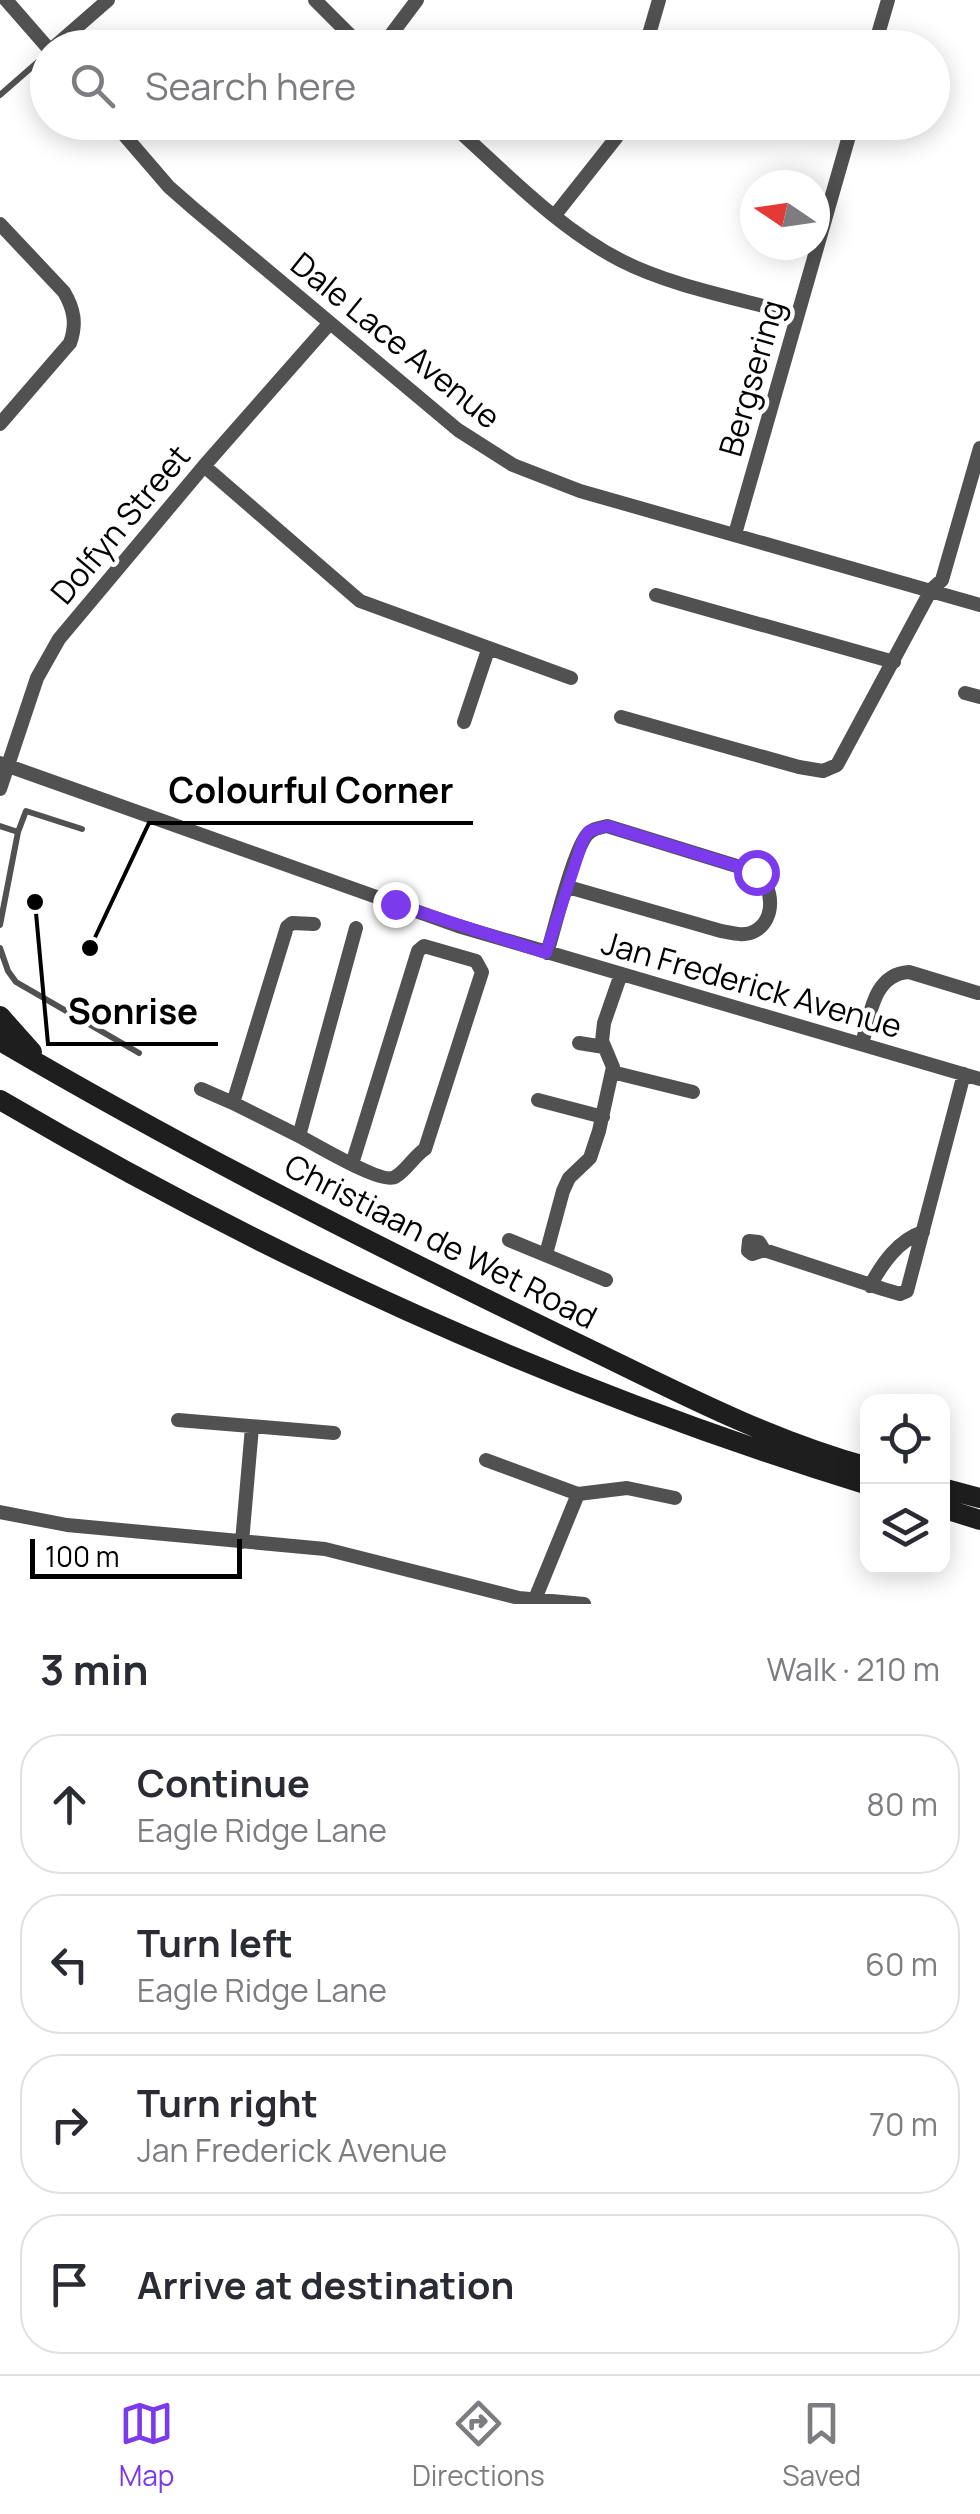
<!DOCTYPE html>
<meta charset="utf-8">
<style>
body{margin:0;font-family:Manrope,sans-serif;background:#f7f7f7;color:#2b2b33}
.controls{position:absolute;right:30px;bottom:30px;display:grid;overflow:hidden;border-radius:20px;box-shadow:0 5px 25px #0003}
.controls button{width:90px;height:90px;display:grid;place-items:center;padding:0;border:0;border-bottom:2px solid #e1e1e2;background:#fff;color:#2b2b33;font:50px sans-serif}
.compass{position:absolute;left:740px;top:170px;width:90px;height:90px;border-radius:50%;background:#fff;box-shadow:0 5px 25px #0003;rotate:283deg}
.scale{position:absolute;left:30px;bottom:25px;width:212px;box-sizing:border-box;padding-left:10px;border:5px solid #000;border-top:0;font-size:28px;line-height:35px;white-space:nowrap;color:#000;-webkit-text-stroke:8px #fff;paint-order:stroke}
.stop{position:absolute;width:30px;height:30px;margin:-22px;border:8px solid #7c3aed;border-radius:50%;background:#fff}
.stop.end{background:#7c3aed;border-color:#fff;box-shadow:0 2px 10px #0008}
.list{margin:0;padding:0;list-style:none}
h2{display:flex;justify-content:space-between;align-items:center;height:130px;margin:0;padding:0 40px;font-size:42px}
h2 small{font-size:32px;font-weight:400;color:#7c7c81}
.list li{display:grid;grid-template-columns:65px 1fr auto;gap:30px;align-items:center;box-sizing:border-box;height:140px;margin:0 20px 20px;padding:0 20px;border:2px solid #e1e1e2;border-radius:40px}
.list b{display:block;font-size:38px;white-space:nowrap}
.list p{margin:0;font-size:32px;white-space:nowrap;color:#7c7c81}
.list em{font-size:32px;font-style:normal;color:#7c7c81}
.icon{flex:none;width:55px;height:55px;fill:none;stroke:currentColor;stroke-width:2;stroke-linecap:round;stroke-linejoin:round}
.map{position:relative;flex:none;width:980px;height:1604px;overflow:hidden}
.search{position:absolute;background:#fff;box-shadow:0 5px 25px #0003;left:30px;right:30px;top:30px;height:110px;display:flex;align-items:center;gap:25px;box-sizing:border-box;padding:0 35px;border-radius:55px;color:#7c7c81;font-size:38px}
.sheet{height:770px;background:#fff}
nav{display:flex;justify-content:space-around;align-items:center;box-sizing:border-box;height:140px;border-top:2px solid #e1e1e2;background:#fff;font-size:28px;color:#7c7c81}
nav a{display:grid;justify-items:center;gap:5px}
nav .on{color:#7c3aed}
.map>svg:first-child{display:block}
</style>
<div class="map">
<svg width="980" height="1604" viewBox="0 0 980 1604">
<rect width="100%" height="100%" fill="#fff"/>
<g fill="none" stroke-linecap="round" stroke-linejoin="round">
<path stroke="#515151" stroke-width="6" d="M0 95 48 53
M0 826 18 832 0 925
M18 832 26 811 82 829
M0 948 8 971 16 982 139 1053"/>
<path stroke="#515151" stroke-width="14" d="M6 0 48 48
M315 0 363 48
M53 48 108 0
M381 48 417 0
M645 48 659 0
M874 48 888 0
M113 122 169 187 193 208 458 430 513 465 580 491 980 605
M449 122C503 170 557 228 622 261 673 287 742 299 797 315
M555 215 616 138 623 122
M0 224 64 292C74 309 77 324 70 343L0 424
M204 466 360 601 571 678
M735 534 853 122
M656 595 894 662
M965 693 980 697
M621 717 799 767 823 771 837 765 931 590 942 580 980 448
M464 722 488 650
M0 763 458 926 980 1079
M0 789 37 678 59 639 204 466 329 324
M314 924 292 923 287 927 233 1103 299 1136 356 928
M547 953C555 927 572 856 586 836 591 829 598 828 607 826L756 872C774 887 776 919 755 931 745 937 732 933 721 931L568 887
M579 1043 604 1047
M862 1044C870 1016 873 974 909 972L978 993
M612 1072 693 1092
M201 1089 233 1103
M538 1100 603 1117
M299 1136C315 1144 382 1185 395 1177 407 1170 413 1157 425 1149L482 972 476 961 424 946 418 951 352 1164
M509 1240 606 1280
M764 1250 759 1242 749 1241 748 1251 752 1254 764 1250 883 1289 900 1294 907 1291 964 1074
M546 1254 563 1191 569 1178 590 1158 599 1131 613 1067 602 1041 604 1023 621 974
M870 1286C882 1264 898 1240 923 1232
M178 1420 334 1433
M486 1460 578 1494 535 1599
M578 1494 627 1488 675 1498
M0 1512 67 1525 325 1549 519 1598 584 1604
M242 1542 252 1427"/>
<path stroke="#1e1e1e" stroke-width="20" d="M0 1016 32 1052
M0 1041C182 1148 372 1244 562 1336 663 1384 759 1437 868 1467
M0 1100C273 1260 565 1392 868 1485
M942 1488 980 1498
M942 1508 980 1520"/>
</g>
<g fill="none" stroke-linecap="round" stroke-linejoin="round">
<path stroke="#7c3aed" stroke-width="12" d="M395 904 546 953 583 840 589 831 607 826 756 872"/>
</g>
<g text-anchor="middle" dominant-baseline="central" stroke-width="9" stroke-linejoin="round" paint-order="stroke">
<g font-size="32" fill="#000" stroke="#fff">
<text transform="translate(396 340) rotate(39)">Dale Lace Avenue</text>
<text transform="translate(751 378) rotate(-74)">Bergsering</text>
<text transform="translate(120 524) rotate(-50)">Dolfyn Street</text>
<text transform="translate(752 984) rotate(16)">Jan Frederick Avenue</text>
<text transform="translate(441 1241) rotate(27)">Christiaan de Wet Road</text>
</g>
</g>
<path fill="none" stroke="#000" stroke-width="4" d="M90 948L149 823H473M35 902L48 1044H218"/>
<g fill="#000" stroke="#fff" stroke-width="4">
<circle cx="90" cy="948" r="10"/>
<circle cx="35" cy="902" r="10"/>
</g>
<g font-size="35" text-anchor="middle" font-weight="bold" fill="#000" stroke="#fff" stroke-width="9" stroke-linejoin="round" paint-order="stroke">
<text x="311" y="803">Colourful Corner</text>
<text x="133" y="1024">Sonrise</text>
</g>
</svg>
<div class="controls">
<button><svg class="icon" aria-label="locate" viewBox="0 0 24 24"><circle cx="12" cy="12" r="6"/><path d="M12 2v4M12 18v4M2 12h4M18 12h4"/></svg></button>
<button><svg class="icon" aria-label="layers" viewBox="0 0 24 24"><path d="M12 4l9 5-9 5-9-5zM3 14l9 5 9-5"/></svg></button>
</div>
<svg class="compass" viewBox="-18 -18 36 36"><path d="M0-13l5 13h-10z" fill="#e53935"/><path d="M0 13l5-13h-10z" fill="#7c7c81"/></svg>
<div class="scale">100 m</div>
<div class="stop" style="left:756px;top:872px"></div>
<div class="stop end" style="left:395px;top:904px"></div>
<div class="search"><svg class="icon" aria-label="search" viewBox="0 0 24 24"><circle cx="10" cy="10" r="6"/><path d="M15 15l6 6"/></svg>Search here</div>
</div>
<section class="sheet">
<h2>3 min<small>Walk · 210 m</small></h2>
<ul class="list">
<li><svg class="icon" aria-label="ahead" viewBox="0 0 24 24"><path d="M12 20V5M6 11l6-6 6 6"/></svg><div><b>Continue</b><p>Eagle Ridge Lane</p></div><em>80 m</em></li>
<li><svg class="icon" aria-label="left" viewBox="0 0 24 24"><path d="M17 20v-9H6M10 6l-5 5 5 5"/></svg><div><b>Turn left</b><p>Eagle Ridge Lane</p></div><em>60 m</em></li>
<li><svg class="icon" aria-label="right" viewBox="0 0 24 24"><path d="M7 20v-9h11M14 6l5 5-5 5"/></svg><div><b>Turn right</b><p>Jan Frederick Avenue</p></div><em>70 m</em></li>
<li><svg class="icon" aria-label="arrive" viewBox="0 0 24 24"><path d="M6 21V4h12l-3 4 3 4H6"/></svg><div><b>Arrive at destination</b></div></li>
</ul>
</section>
<nav>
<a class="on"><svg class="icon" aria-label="map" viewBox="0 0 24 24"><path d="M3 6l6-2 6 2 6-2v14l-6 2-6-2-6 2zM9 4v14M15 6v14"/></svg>Map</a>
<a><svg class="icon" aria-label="directions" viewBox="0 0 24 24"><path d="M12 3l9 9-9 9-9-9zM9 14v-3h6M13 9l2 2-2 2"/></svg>Directions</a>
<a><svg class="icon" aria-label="saved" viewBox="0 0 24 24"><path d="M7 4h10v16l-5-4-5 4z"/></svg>Saved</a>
</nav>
